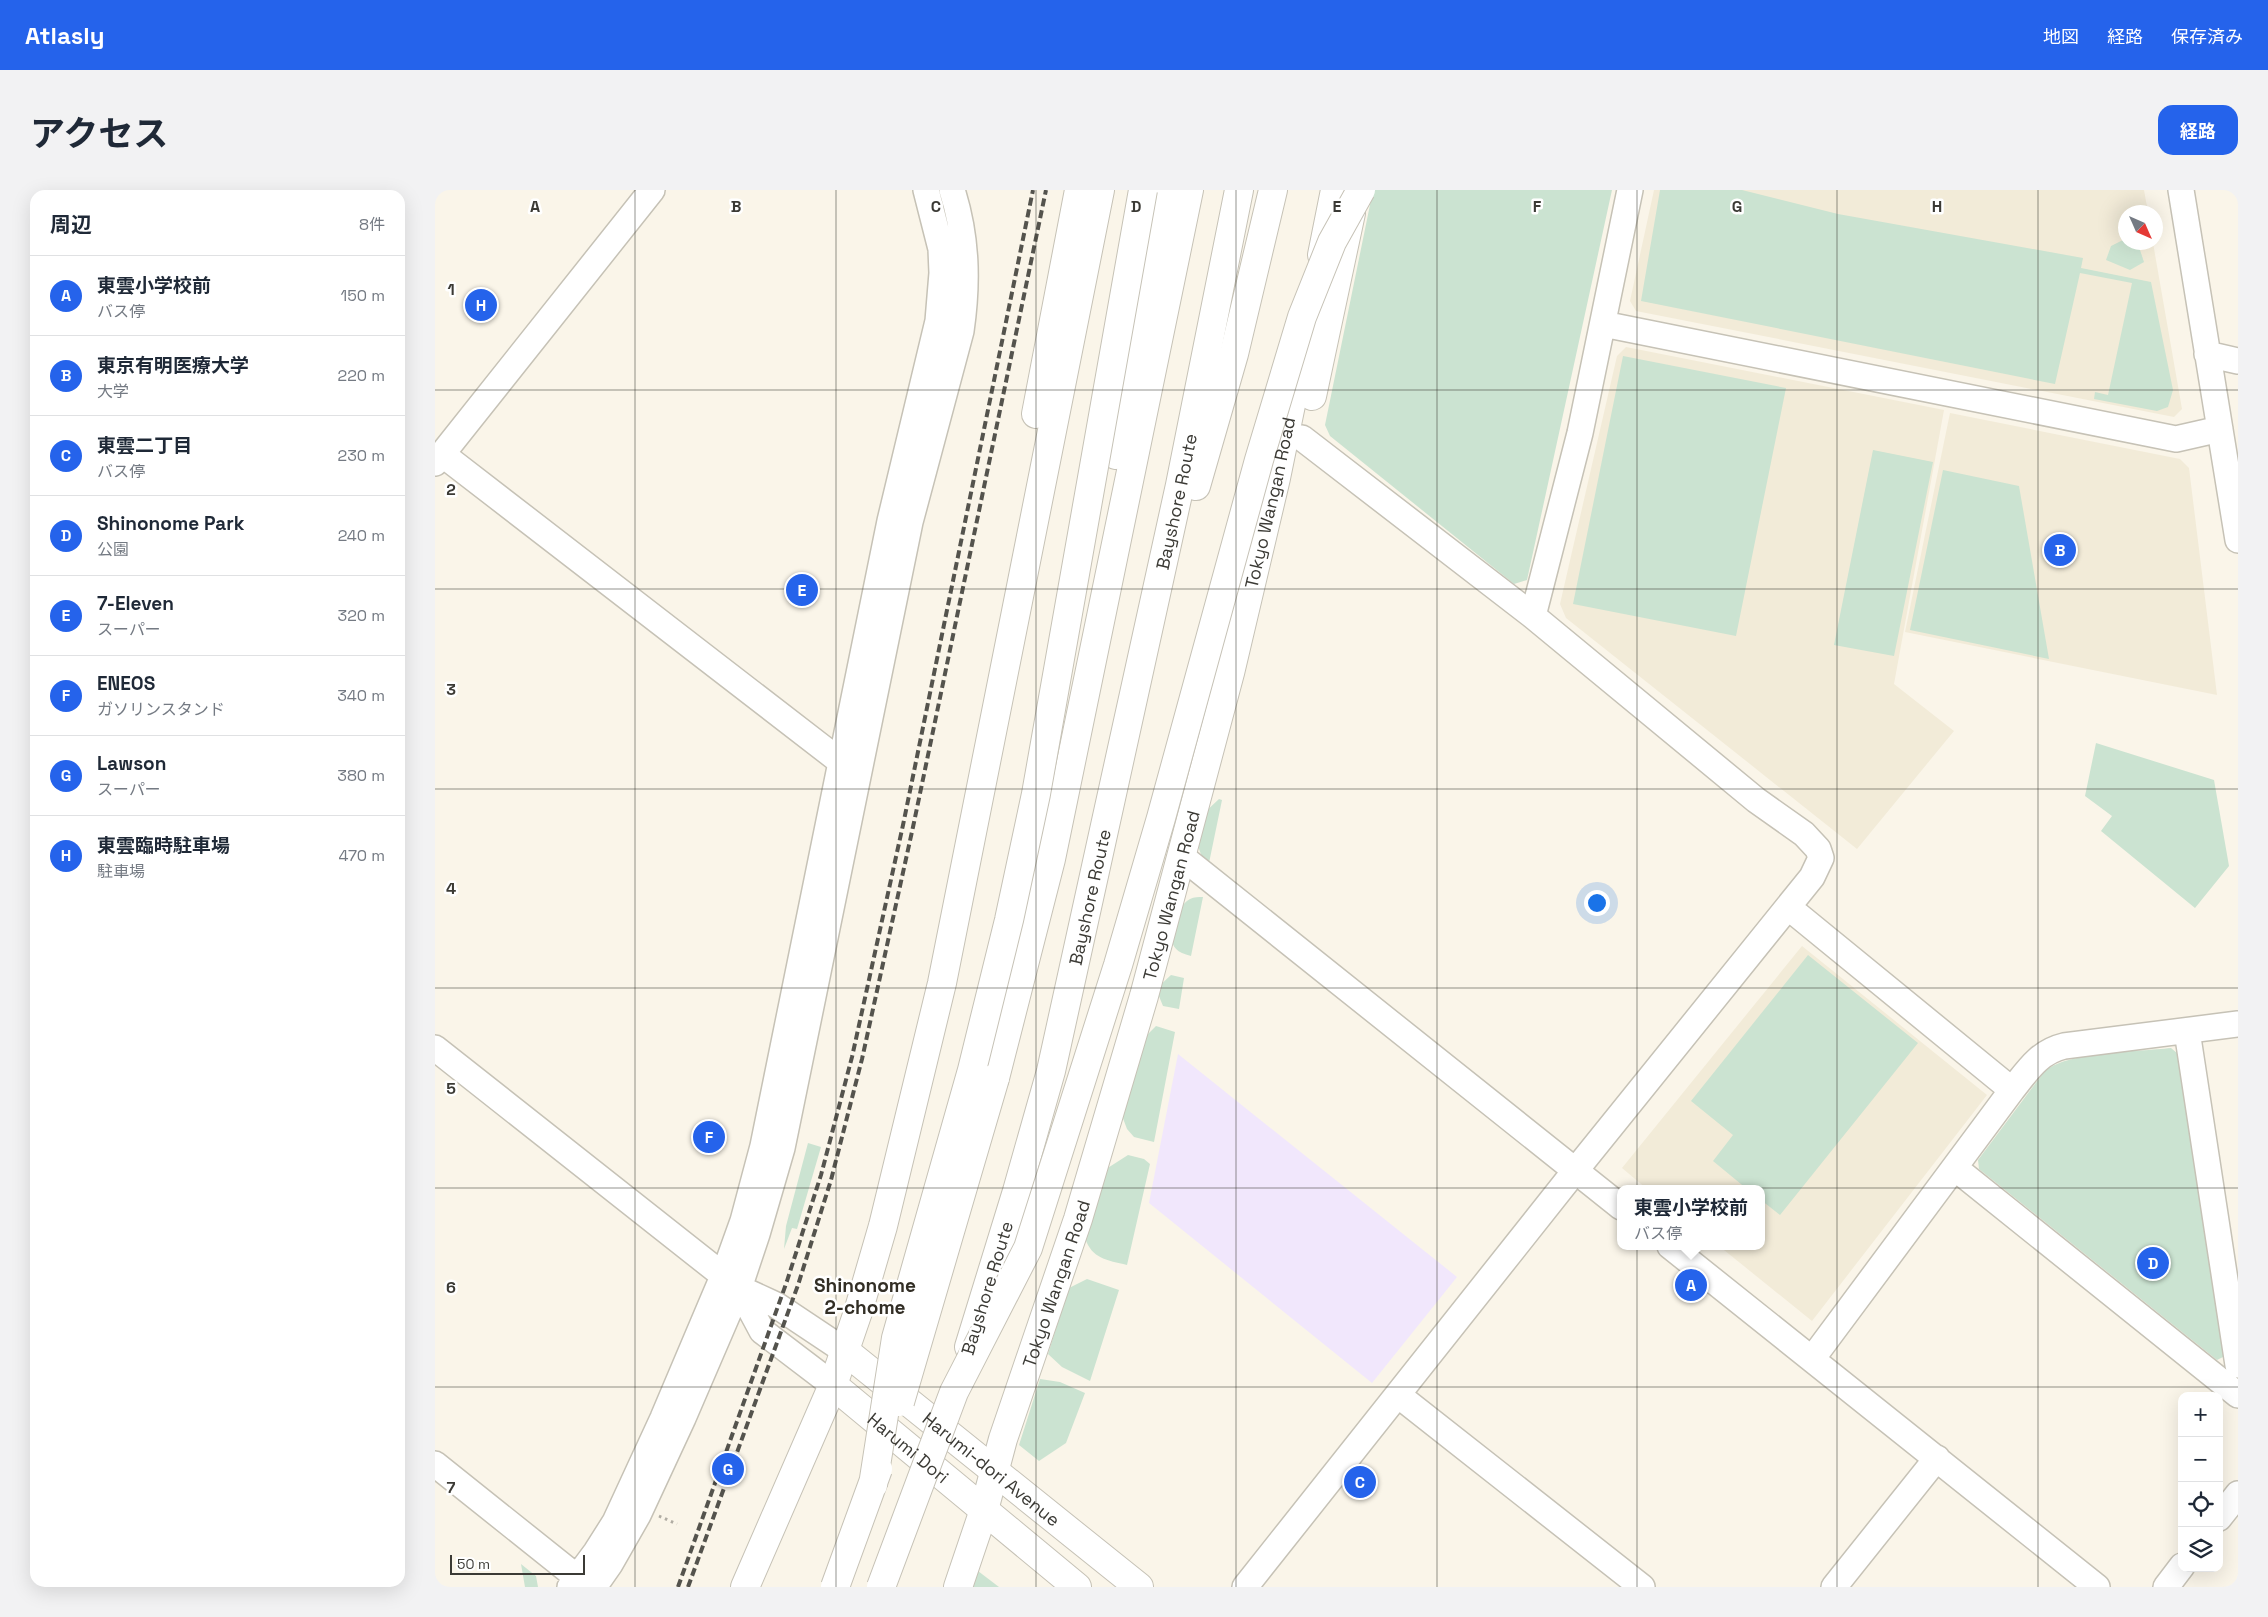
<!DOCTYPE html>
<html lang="ja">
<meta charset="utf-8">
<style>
body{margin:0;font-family:"Space Grotesk","Noto Sans JP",sans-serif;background:#f2f2f3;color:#1f2937}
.controls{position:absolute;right:15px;bottom:15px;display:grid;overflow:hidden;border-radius:10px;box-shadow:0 5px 20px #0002}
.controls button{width:45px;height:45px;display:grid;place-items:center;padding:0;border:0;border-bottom:1px solid #e0e1e3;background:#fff;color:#1f2937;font:25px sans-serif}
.compass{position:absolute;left:1683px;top:15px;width:45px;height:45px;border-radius:50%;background:#fff;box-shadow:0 5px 20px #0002;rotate:135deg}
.scale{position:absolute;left:15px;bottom:12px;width:135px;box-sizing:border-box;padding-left:5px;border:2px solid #3b3a35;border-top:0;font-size:14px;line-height:18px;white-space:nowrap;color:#3b3a35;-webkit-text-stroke:4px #fff;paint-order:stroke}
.you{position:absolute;left:1161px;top:712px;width:18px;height:18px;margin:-12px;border:4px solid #fff;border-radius:50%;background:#1a73e8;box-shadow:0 0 0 8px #1a73e833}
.badge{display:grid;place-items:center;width:32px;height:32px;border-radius:50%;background:#2563eb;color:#fff;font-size:16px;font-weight:700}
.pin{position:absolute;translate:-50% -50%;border:2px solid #fff;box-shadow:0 1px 5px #0006}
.popup{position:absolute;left:1182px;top:995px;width:148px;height:65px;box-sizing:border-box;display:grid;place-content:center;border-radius:10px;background:#fff;filter:drop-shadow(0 1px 4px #0005);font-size:16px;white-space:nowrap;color:#747a83}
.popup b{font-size:19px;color:#1f2937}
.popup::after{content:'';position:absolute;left:50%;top:100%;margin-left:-10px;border:10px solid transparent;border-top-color:#fff}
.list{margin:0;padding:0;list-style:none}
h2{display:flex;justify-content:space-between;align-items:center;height:65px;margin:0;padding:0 20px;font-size:21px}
h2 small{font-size:16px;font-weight:400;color:#747a83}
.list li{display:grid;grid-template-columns:32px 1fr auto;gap:15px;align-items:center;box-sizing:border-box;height:80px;padding:0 20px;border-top:1px solid #e0e1e3}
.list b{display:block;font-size:19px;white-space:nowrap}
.list p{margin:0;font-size:16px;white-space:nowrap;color:#747a83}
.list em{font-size:16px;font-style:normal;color:#747a83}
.icon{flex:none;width:28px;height:28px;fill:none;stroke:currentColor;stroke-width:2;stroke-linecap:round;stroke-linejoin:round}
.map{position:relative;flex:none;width:1803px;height:1397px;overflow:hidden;border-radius:15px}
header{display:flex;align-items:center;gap:30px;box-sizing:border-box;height:70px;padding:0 25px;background:#2563eb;color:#fff}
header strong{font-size:24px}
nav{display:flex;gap:28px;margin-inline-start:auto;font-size:18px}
.intro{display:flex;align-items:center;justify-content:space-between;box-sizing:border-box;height:120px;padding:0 30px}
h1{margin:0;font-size:35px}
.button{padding:12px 22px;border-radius:15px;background:#2563eb;color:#fff;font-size:18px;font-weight:700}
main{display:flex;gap:30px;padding:0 30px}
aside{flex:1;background:#fff;border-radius:15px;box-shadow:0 5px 20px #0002}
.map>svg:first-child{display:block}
</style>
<header>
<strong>Atlasly</strong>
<nav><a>地図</a><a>経路</a><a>保存済み</a></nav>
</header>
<div class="intro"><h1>アクセス</h1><a class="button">経路</a></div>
<main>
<aside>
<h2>周辺<small>8件</small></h2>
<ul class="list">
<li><span class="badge">A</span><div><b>東雲小学校前</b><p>バス停</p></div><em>150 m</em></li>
<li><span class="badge">B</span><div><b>東京有明医療大学</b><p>大学</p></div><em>220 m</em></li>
<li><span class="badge">C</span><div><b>東雲二丁目</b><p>バス停</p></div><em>230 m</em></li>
<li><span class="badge">D</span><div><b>Shinonome Park</b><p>公園</p></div><em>240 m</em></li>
<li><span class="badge">E</span><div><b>7-Eleven</b><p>スーパー</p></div><em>320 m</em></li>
<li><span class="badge">F</span><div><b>ENEOS</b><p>ガソリンスタンド</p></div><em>340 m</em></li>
<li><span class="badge">G</span><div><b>Lawson</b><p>スーパー</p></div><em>380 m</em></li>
<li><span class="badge">H</span><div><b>東雲臨時駐車場</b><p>駐車場</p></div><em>470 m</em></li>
</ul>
</aside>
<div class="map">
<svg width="1803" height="1397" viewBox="0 0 1803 1397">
<rect width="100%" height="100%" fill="#faf5e9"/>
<path fill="#f1e7fc" d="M743 864 1022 1087 937 1193 714 1013Z"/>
<path fill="#f2ebd8" d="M1219 0H1709L1713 22H1690V52L1718 53 1747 219 1739 227 1201 121 1195 111Z
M1191 157 1509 220 1459 494 1519 541 1422 659 1131 428 1125 414 1182 166Z
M1515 223 1745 269 1754 278 1782 505 1470 442Z
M1367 756 1552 905 1377 1131 1284 1056H1326V999H1212L1187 978Z"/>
<path fill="#cbe3d1" d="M938 0H1177L1092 390 1079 394 895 246 890 235Z
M1225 0H1307L1403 24 1648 68 1646 78 1716 92 1738 200 1733 217 1722 221 1659 209 1660 202 1673 205 1697 93 1645 83 1620 194 1206 111Z
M1690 49V52L1703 54 1709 72 1695 80 1671 70 1676 56Z
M1188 166 1351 198 1301 446 1138 414Z
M1438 260 1498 272 1459 466 1399 455Z
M1508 280 1584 296 1614 469 1475 440Z
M1661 553 1779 590 1794 676 1760 718 1666 641 1677 626 1650 606Z
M784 609 787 610 774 673 767 667 761 651 767 625Z
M768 707 756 766C732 760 735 748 742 729 745 721 747 713 755 709 759 707 764 707 768 707Z
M1373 765 1483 853 1345 1025 1326 1010V999H1312L1278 971 1298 945 1256 911Z
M736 785 749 788 744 819 728 816 721 799Z
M721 836 740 842 719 952 699 947 692 939 686 923 706 851Z
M1736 858 1742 863 1790 1166 1782 1170 1544 979 1543 970 1609 882C1632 861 1703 862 1736 858Z
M373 953 386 957 362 1039 357 1038 349 1059 351 1036Z
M693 965 709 969 715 974 692 1075C672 1070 657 1069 650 1048L668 981Z
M652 1089 684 1100 655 1191 627 1177 613 1164 634 1098Z
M605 1189 625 1192 650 1203 631 1253 604 1271 584 1255Z
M86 1374 101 1386 103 1397H90Z
M543 1381 564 1397H536Z"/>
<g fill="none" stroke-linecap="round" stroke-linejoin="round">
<g stroke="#c6c2b6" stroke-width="28">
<path id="tertiary" d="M1746 0 1803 350
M1168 134 1741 249 1785 239
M1772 164 1803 171
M7 264 406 572
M0 273 217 0
M1098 426 1145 243 1195 0
M746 666 1186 1017
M1353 717 1577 900
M1752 841 1803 1175
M0 858 304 1098 341 1115 410 1161
M1520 978 1803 1205
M1235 1056 1662 1397
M304 1098 327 1141 398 1195
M1377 1169 1577 900C1593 880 1604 862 1629 856L1803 834
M963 1205 1207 1397
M0 1274 154 1397
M1784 1328 1803 1304
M135 1397 161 1362 180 1332 228 1228 289 1084 308 1031 328 956 455 331 503 131 507 83 506 59 491 0
M159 1397 175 1374 203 1325 248 1228 304 1098 322 1044 347 958 475 332 526 141C533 92 532 47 517 0
M810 1397 1140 981 1377 687 1386 668 1383 659 1369 644 1321 610 1098 426 867 248
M1399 1397 1502 1268
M1731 1397 1747 1376"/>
</g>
<g stroke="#c6c2b6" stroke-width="30">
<g id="primary">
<path id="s1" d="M410 1161 704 1397"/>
<path id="s2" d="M398 1195 642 1397"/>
</g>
</g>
<g stroke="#c6c2b6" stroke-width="30">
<g id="trunk">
<path d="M887 65 900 0"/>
<path d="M877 206 916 23"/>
<path d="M601 224 644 0"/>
<path d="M310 1397 398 1195 423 1122 448 1036 507 793 665 0"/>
<path id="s3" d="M523 1397 549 1320 568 1249 643 1029 709 806 795 483 841 288 866 166"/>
</g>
</g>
<g stroke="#c6c2b6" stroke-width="30">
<g id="motorway">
<path d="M681 265 731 0"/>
<path d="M761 296 799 164 838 0"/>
<path d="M560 888 616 669 754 0"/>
<path id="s4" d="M534 1157 582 1001 616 881 745 295 804 0"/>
</g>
</g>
<path stroke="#b0aca3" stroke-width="3" stroke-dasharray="2.5 4" stroke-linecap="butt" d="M224 1326 242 1334"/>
<use href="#tertiary" stroke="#fff" stroke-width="25"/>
<use href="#primary" stroke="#fff" stroke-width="28"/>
<use href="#trunk" stroke="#fff" stroke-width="28"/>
<use href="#motorway" stroke="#fff" stroke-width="28"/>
<path stroke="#54534d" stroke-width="4" stroke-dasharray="8 4" stroke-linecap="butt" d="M243 1397 352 1091 386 985 417 867 468 635 598 0
M253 1397 363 1095 396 990 427 869 478 637 611 0"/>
<g stroke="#c6c2b6" stroke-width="30" stroke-linecap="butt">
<path id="motorway-bridge" d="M465 1212 560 888
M438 1295 461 1148 537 880 574 730 601 604 708 0
M400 1397 443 1279
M446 1397 519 1202 593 1058 683 775 726 628 824 270 867 127 897 52 926 0"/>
</g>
<use href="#motorway-bridge" stroke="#fff" stroke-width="28"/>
</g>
<path fill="none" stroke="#3b3a35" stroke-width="1" stroke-opacity="0.55" d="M200 0V1397M401 0V1397M601 0V1397M801 0V1397M1002 0V1397M1202 0V1397M1402 0V1397M1603 0V1397M0 200H1803M0 399H1803M0 599H1803M0 798H1803M0 998H1803M0 1197H1803"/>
<g text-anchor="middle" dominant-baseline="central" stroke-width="5" stroke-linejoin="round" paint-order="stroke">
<g font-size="18" fill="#3b3a35" stroke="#fff">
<text stroke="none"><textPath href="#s4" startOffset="871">Bayshore Route</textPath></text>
<text stroke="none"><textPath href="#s3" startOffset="1129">Tokyo Wangan Road</textPath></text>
<text stroke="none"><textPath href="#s3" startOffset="724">Tokyo Wangan Road</textPath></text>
<text stroke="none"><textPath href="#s4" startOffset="466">Bayshore Route</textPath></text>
<text stroke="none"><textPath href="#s3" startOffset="319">Tokyo Wangan Road</textPath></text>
<text transform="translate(552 1098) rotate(-73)">Bayshore Route</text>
<text stroke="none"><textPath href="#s2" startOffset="98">Harumi Dori</textPath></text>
<text stroke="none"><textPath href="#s1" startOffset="188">Harumi-dori Avenue</textPath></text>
</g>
<g font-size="19" font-weight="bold" fill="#322e25" stroke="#fff">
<text x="430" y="1095">Shinonome<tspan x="430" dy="22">2-chome</tspan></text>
</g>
</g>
<g font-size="16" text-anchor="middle" font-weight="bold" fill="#3b3a35" stroke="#fff" stroke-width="5" stroke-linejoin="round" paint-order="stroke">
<text x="100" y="22">A</text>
<text x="301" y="22">B</text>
<text x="501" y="22">C</text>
<text x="701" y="22">D</text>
<text x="902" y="22">E</text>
<text x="1102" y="22">F</text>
<text x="1302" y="22">G</text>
<text x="1502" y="22">H</text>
<text x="16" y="105">1</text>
<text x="16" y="305">2</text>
<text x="16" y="505">3</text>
<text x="16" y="704">4</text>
<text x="16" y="904">5</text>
<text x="16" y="1103">6</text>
<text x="16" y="1303">7</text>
</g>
</svg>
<div class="controls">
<button>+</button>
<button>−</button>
<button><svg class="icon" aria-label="locate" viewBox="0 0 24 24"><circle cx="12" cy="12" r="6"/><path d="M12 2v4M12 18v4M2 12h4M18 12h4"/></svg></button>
<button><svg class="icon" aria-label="layers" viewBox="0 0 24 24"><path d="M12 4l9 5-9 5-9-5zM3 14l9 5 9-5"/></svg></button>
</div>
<svg class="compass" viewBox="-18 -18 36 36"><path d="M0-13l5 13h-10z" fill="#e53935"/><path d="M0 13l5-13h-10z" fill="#747a83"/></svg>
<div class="scale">50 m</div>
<div class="you"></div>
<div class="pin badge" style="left:1256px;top:1095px">A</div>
<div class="popup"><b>東雲小学校前</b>バス停</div>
<div class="pin badge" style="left:1625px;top:360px">B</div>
<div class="pin badge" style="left:925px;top:1292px">C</div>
<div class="pin badge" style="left:1718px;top:1073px">D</div>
<div class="pin badge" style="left:367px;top:400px">E</div>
<div class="pin badge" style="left:274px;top:947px">F</div>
<div class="pin badge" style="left:293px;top:1279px">G</div>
<div class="pin badge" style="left:46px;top:115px">H</div>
</div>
</main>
